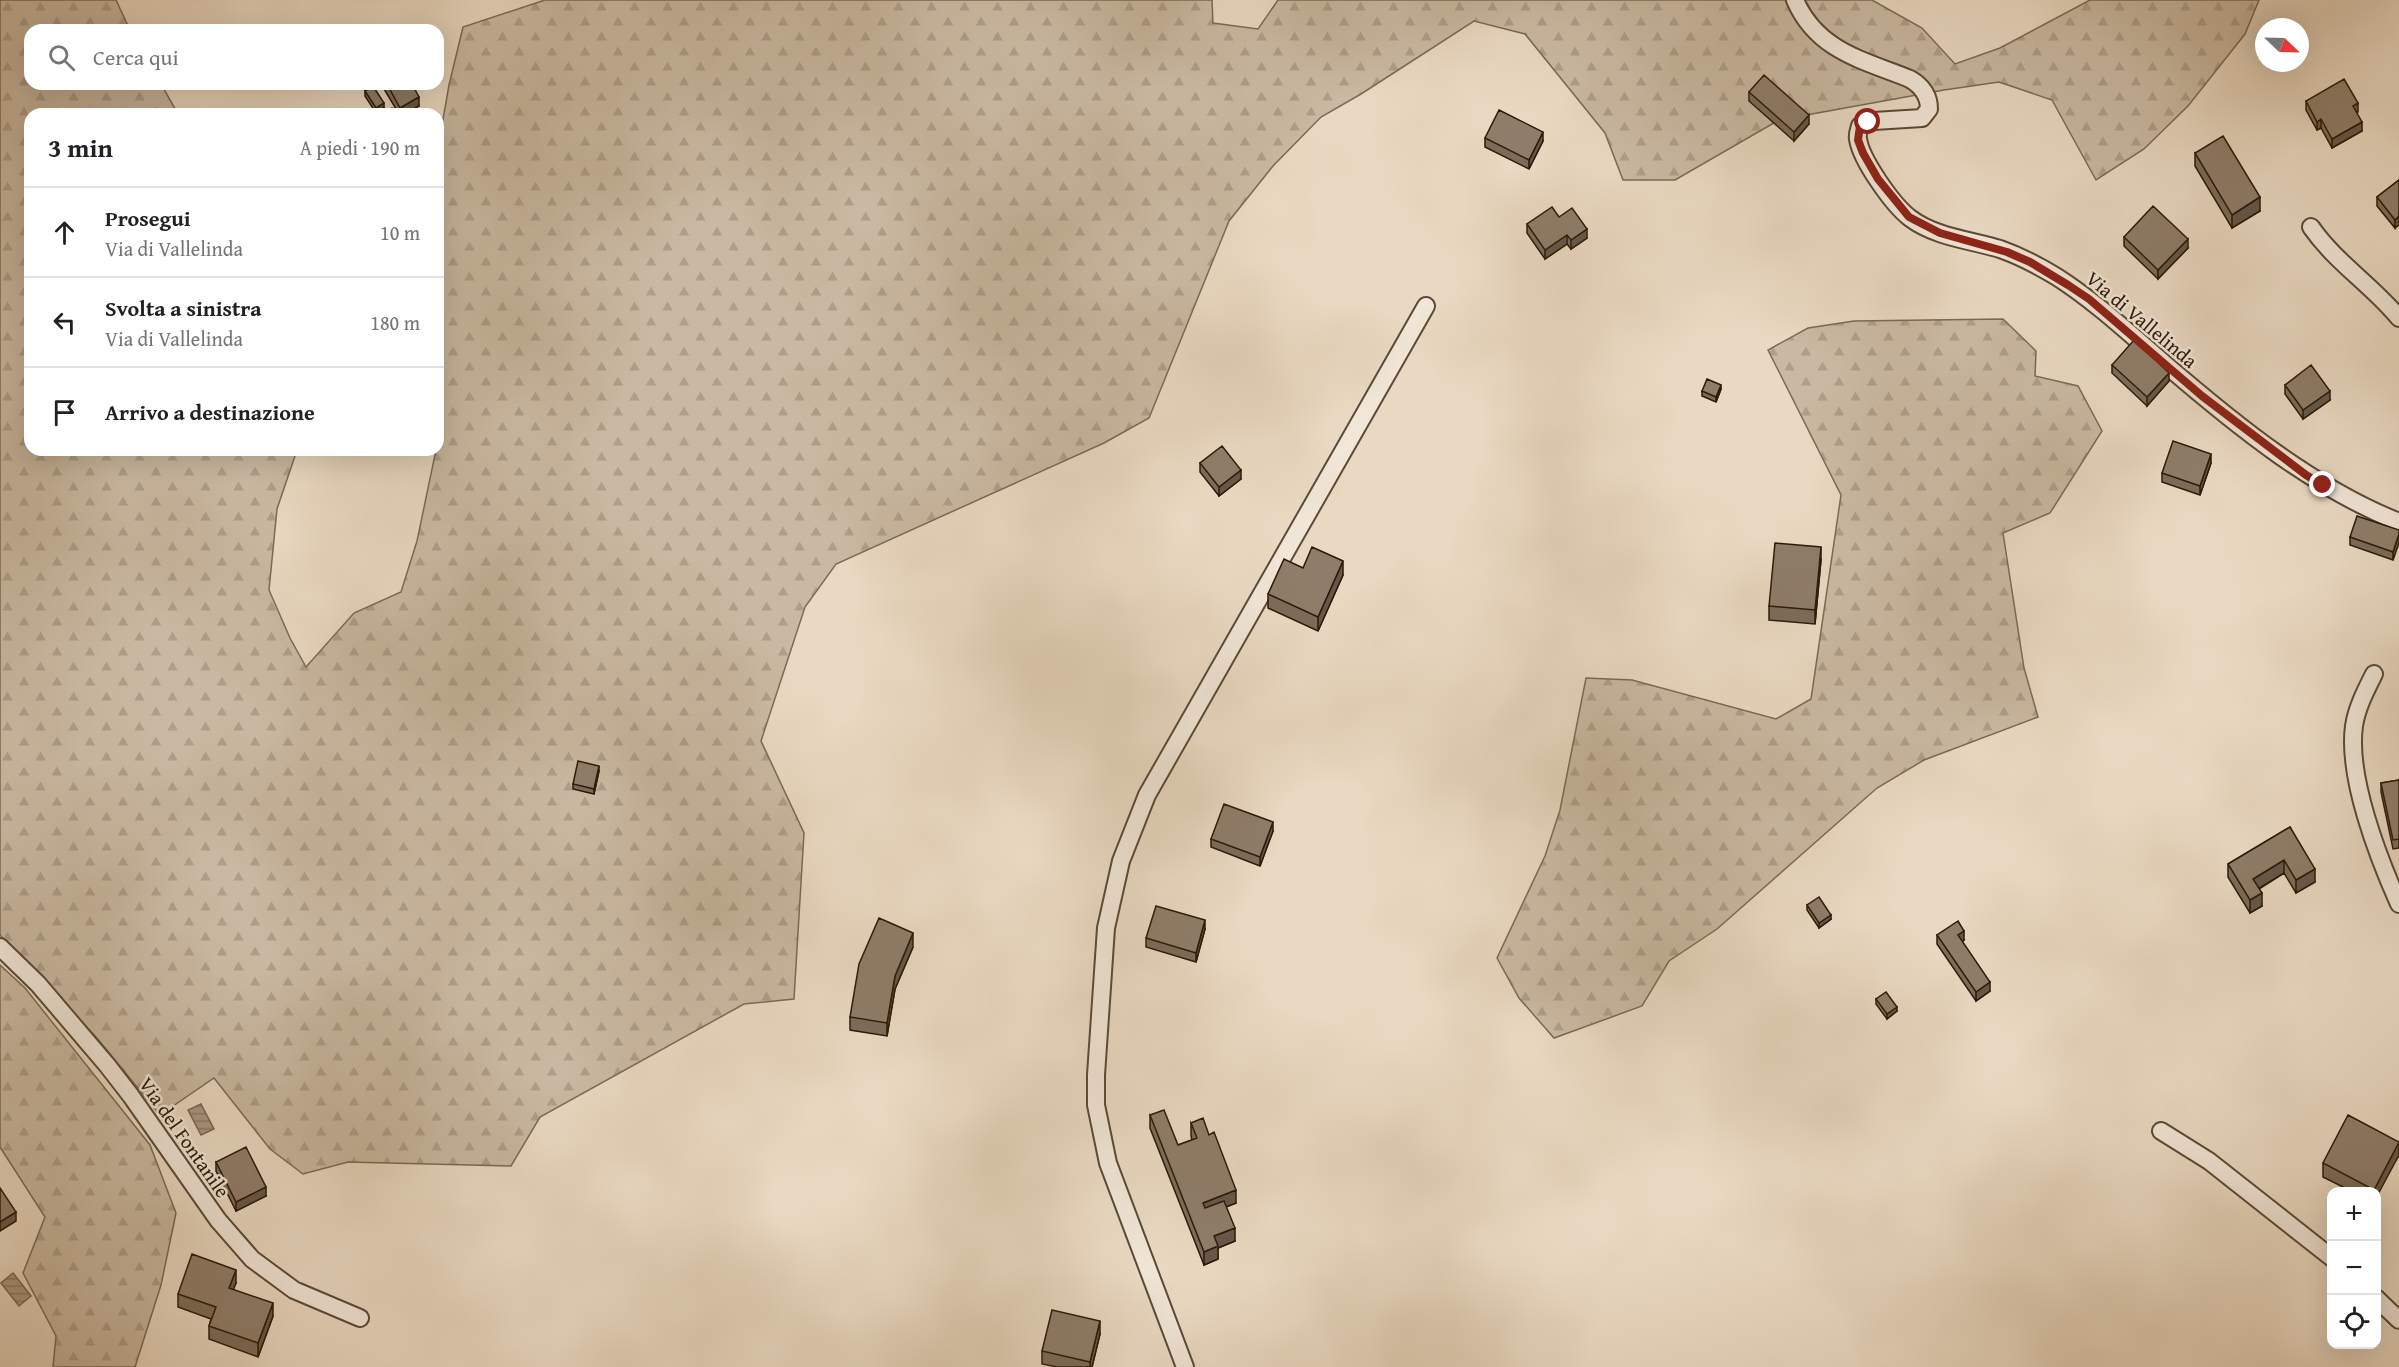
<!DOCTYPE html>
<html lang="it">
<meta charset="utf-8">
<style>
body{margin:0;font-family:"Gentium Book Plus",serif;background:#f6f6f6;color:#202124}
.controls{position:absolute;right:18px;bottom:18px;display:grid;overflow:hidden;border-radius:12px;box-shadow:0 6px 24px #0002}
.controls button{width:54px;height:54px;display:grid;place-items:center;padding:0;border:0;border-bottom:2px solid #e0e0e0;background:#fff;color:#202124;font:30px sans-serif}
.compass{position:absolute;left:2255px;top:18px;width:54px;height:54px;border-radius:50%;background:#fff;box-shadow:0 6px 24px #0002;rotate:113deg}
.stop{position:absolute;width:18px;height:18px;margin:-14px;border:4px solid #8f2418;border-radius:50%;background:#fff}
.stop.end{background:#8f2418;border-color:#fff;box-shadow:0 2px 6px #0008}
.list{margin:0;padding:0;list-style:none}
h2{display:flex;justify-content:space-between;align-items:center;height:78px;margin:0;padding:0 24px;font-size:26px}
h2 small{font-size:20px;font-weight:400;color:#757577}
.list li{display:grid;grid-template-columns:39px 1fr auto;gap:18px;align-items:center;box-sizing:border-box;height:90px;padding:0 24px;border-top:2px solid #e0e0e0}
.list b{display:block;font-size:22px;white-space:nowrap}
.list p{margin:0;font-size:20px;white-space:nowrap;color:#757577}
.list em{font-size:20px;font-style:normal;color:#757577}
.icon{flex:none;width:33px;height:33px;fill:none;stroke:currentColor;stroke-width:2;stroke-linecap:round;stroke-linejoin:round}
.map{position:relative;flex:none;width:2399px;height:1367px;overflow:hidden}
.search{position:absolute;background:#fff;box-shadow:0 6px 24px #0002;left:24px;top:24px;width:420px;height:66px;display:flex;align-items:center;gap:15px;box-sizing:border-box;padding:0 21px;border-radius:18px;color:#757577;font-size:22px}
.panel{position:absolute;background:#fff;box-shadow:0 6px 24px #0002;left:24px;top:108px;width:420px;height:348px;border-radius:18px}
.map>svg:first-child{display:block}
</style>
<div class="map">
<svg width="2399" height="1367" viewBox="0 0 2399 1367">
<defs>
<pattern id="forest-firs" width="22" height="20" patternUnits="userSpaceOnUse" patternTransform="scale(1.5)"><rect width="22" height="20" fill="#cab9a2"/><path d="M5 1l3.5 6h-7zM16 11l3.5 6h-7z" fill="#ae9e8a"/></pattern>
<pattern id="water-rules" width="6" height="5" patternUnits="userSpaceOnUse" patternTransform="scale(1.5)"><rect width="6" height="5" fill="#a99883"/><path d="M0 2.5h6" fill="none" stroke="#8a7b69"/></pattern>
</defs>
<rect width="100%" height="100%" fill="#ead9c2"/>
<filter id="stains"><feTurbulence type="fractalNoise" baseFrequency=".00333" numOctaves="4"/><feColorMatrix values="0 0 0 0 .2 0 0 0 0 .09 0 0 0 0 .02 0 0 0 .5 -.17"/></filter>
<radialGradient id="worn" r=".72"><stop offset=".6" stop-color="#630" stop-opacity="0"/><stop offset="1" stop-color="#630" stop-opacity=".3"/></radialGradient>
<path fill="url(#forest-firs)" stroke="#7b6a55" stroke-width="1.5" d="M0 0H116L130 30H30V84H161L178 114H30V450H297L277 509 269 590 290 638 306 667 354 613 401 592 417 541 436 450H438V148L449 85 463 27 545 0H1212L1213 23 1258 29 1278 0H1872L1922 28 1955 64 2000 48 2090 0H2259L2245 34 2188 106 2144 149 2096 180 2052 100 1999 82 1944 90 1779 120 1675 180H1623L1605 133 1525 34 1474 21 1361 94 1321 117 1273 166 1229 221 1149 418 1104 443 836 564 805 607 761 741 804 833 794 999 744 1004 540 1117 511 1166 348 1162 303 1174 270 1149 214 1078 160 1115 96 1037 0 935Z
M2003 319 2036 351 2035 376 2078 386 2102 431 2050 513 2003 533 2024 668 2038 717 1924 760 1877 788 1717 929 1669 961 1642 1006 1554 1038 1519 998 1497 958 1545 856 1560 810 1586 678 1632 680 1776 719 1811 699 1841 495 1768 350 1808 328 1854 321Z
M0 965 25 988 150 1145 176 1213 161 1285 135 1367H53L56 1336 23 1273 45 1217 0 1147Z"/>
<path fill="url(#water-rules)" stroke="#776652" stroke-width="1.5" d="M201 1104 214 1129 201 1135 188 1110Z
M13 1273 31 1296 19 1306 1 1283Z"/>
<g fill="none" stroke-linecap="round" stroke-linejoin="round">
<g stroke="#5c4a36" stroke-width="20">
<path id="minor" d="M1795 0C1817 51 1863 60 1910 79 1922 86 1929 95 1929 109L1922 118 1874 121 1860 126C1859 130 1857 134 1858 139 1861 160 1893 205 1910 218 1935 237 1970 240 2000 249 2020 256 2039 266 2057 277 2096 302 2131 335 2166 365 2237 426 2312 487 2399 522
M2311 227C2336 263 2372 285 2399 318
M2374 674C2366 690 2357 707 2354 726 2347 777 2378 857 2399 904
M0 947 38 984 107 1065 131 1096 218 1220 252 1259 294 1290 360 1318
M2161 1131 2209 1161 2332 1258
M2376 1298 2399 1320
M1185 1367 1108 1163 1096 1105V1075L1106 928 1121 861 1147 795 1426 306"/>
</g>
<use href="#minor" stroke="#f1e6d7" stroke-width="16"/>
</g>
<path fill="#7b6c5a" stroke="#2c1a08" stroke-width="1.5" d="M381 84H412L419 106 404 114H399Z
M365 91 384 107 376 113 365 96Z
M1749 92 1809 124 1794 141 1749 101Z
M2306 101 2358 112H2356L2362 131 2332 148 2321 128 2317 130 2306 110Z
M1485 138 1543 141 1529 169 1485 147Z
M2195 153 2260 211 2232 228 2195 166Z
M2399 180 2395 228 2377 206V197Z
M1559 217 1587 238 1571 249 1567 244 1545 259 1527 233V224Z
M2124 237 2188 248 2158 279 2124 246Z
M2112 365 2169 381 2147 406 2112 373Z
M2285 385 2330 400 2303 419 2285 394Z
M1721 389 1716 402 1702 396V391Z
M1200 463 1241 479 1219 496 1200 472Z
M2211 463 2200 495 2162 482V473Z
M2399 530 2393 560 2350 545V537Z
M1821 560 1815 624 1769 620V606Z
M1343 575 1318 631 1268 608V594Z
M599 771 594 794 573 789V784Z
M2399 780V848L2393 849 2381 792V783Z
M2290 827 2315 882 2296 893 2284 873 2259 889 2262 906 2250 913 2228 877V864Z
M1273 831 1260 866 1211 847V839Z
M1807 905 1831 919 1819 928 1807 910Z
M1205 929 1196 962 1146 947V938Z
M1937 935 1964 940 1962 942 1990 991 1976 1001 1937 944Z
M913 947 895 989 887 1036 850 1030V1017Z
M1876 999 1897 1011 1887 1019 1876 1004Z
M1150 1115 1178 1145 1192 1140 1191 1136V1123L1236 1203 1226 1207 1235 1241 1218 1248V1259L1204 1265 1150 1128Z
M2399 1155 2376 1191H2351L2323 1177V1163Z
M216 1162 266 1196 236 1211 216 1171Z
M236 1283 233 1289 273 1316 258 1357 209 1339V1326L211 1319 178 1307V1294Z
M1100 1334 1092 1367H1057L1042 1364V1351Z"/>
<path fill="#64584a" stroke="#2c1a08" stroke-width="1.5" d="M419 97V106L404 114H400V108Z
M384 103V107L376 113V108Z
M2358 103V112L2353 114V106Z
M1809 115V124L1794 141V132Z
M2321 119V128L2317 130V122Z
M2362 122V131L2332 148V139Z
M1543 132V141L1529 169V160Z
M2260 197V211L2232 228V215Z
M2399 216V225L2395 228V220Z
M1587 229V238L1571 249V240Z
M1567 235V244L1545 259V250Z
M2188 239V248L2158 279V270Z
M2169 373V381L2147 406V397Z
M1721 385V389L1716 402V397Z
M2330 391V400L2303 419V410Z
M2211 454V463L2200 495V486Z
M1241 470V479L1219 496V487Z
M2399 534V543L2393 560V552Z
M1821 547V560L1815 624V610Z
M1343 561V575L1318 631V617Z
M599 766V771L594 794V789Z
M1273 822V831L1260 866V857Z
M2284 860V873L2253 892V879Z
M2315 869V882L2296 893V880Z
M2262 893V906L2250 913V900Z
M1831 915V919L1819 928V923Z
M1205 920V929L1196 962V953Z
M1964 931V940L1958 944V935Z
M913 933V947L895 989 887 1036V1023L895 976Z
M1990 982V991L1976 1001V992Z
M1897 1007V1011L1887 1019V1014Z
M2399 1142V1155L2376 1198V1191H2374V1190Z
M266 1187V1196L236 1211V1202Z
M1236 1190V1203L1203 1216V1203Z
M16 1212V1221L0 1231V1222Z
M1235 1228V1241L1218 1248V1259L1204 1265V1252L1214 1236Z
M236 1270V1283L229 1301V1288Z
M273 1303V1316L258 1357V1343Z
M1100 1321V1334L1092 1367H1090V1362Z"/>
<path fill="#8f7d69" stroke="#2c1a08" stroke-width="1.5" d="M1764 75 1809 115 1794 132 1749 92Z
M2344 79 2358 103 2353 106 2362 122 2332 139 2321 119 2317 122 2306 101Z
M387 84H412L419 97 400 108Z
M373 86 384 103 376 108 365 91Z
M392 108 397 114H383Z
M1499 110 1543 132 1529 160 1485 138Z
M2223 136 2260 197 2232 215 2195 153Z
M2399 180V216L2395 220 2377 197Z
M2153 206 2188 239 2158 270 2124 237Z
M1552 207 1559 217 1572 208 1587 229 1571 240 1567 235 1545 250 1527 224Z
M2134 340 2169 373 2147 397 2112 365Z
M2311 365 2330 391 2303 410 2285 385Z
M1707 379 1721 385 1716 397 1702 391Z
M2173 441 2211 454 2200 486 2162 473Z
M1222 446 1241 470 1219 487 1200 463Z
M2357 516 2399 530V534L2393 552 2350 537Z
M1775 543 1821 547 1815 610 1769 606Z
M1312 547 1343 561 1318 617 1268 594 1284 559 1303 568Z
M578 761 599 766 594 789 573 784Z
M2399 780V839L2393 840 2381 783Z
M1224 804 1273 822 1260 857 1211 839Z
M2290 827 2315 869 2296 880 2284 860 2253 879 2262 893 2250 900 2228 864Z
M1819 897 1831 915 1819 923 1807 905Z
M1156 906 1205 920 1196 953 1146 938Z
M879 918 913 933 895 976 887 1023 850 1017 859 964Z
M1958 921 1964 931 1958 935 1990 982 1976 992 1937 935Z
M1886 992 1897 1007 1887 1014 1876 999Z
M1164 1110 1178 1145 1197 1138 1191 1123 1203 1118 1209 1135 1214 1132 1236 1190 1203 1203 1205 1208 1224 1201 1235 1228 1214 1236 1218 1246 1204 1252 1150 1115Z
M2348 1115 2399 1142 2374 1190 2323 1163Z
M246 1147 266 1187 236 1202 216 1162Z
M0 1188 16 1212 0 1222Z
M192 1254 236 1270 229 1288 273 1303 258 1343 209 1326 216 1307 178 1294Z
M1052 1310 1100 1321 1090 1362 1042 1351Z"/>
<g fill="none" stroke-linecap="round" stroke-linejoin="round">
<path stroke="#8f2418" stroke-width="8" d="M1868 122 1860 126 1858 140 1863 153 1878 179 1909 217 1940 233 2007 252 2030 262 2068 285 2089 299 2202 396 2306 475 2323 485"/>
</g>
<g text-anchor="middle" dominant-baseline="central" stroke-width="5" stroke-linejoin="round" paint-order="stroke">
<g font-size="20" fill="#2c1a08" stroke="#f1e6d7">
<text transform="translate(2142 319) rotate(40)">Via di Vallelinda</text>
<text transform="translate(185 1137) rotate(55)">Via del Fontanile</text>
</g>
</g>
<rect width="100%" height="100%" filter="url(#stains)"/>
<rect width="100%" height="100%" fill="url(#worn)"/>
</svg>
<div class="controls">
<button>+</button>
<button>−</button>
<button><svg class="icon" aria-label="locate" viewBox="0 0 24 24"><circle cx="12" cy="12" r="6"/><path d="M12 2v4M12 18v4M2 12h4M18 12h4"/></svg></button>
</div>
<svg class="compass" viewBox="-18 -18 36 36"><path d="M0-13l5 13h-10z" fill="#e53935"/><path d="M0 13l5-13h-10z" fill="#757577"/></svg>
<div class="stop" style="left:1868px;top:122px"></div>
<div class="stop end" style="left:2323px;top:485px"></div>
<div class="search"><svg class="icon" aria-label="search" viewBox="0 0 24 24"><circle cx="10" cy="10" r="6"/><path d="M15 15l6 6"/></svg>Cerca qui</div>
<section class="panel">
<h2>3 min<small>A piedi · 190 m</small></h2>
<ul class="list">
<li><svg class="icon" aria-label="ahead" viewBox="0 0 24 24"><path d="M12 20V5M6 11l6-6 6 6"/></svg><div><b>Prosegui</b><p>Via di Vallelinda</p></div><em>10 m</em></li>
<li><svg class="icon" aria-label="left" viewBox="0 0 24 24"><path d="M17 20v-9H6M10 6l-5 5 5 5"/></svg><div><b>Svolta a sinistra</b><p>Via di Vallelinda</p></div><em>180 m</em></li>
<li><svg class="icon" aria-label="arrive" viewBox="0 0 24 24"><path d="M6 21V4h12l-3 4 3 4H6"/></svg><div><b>Arrivo a destinazione</b></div></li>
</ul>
</section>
</div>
